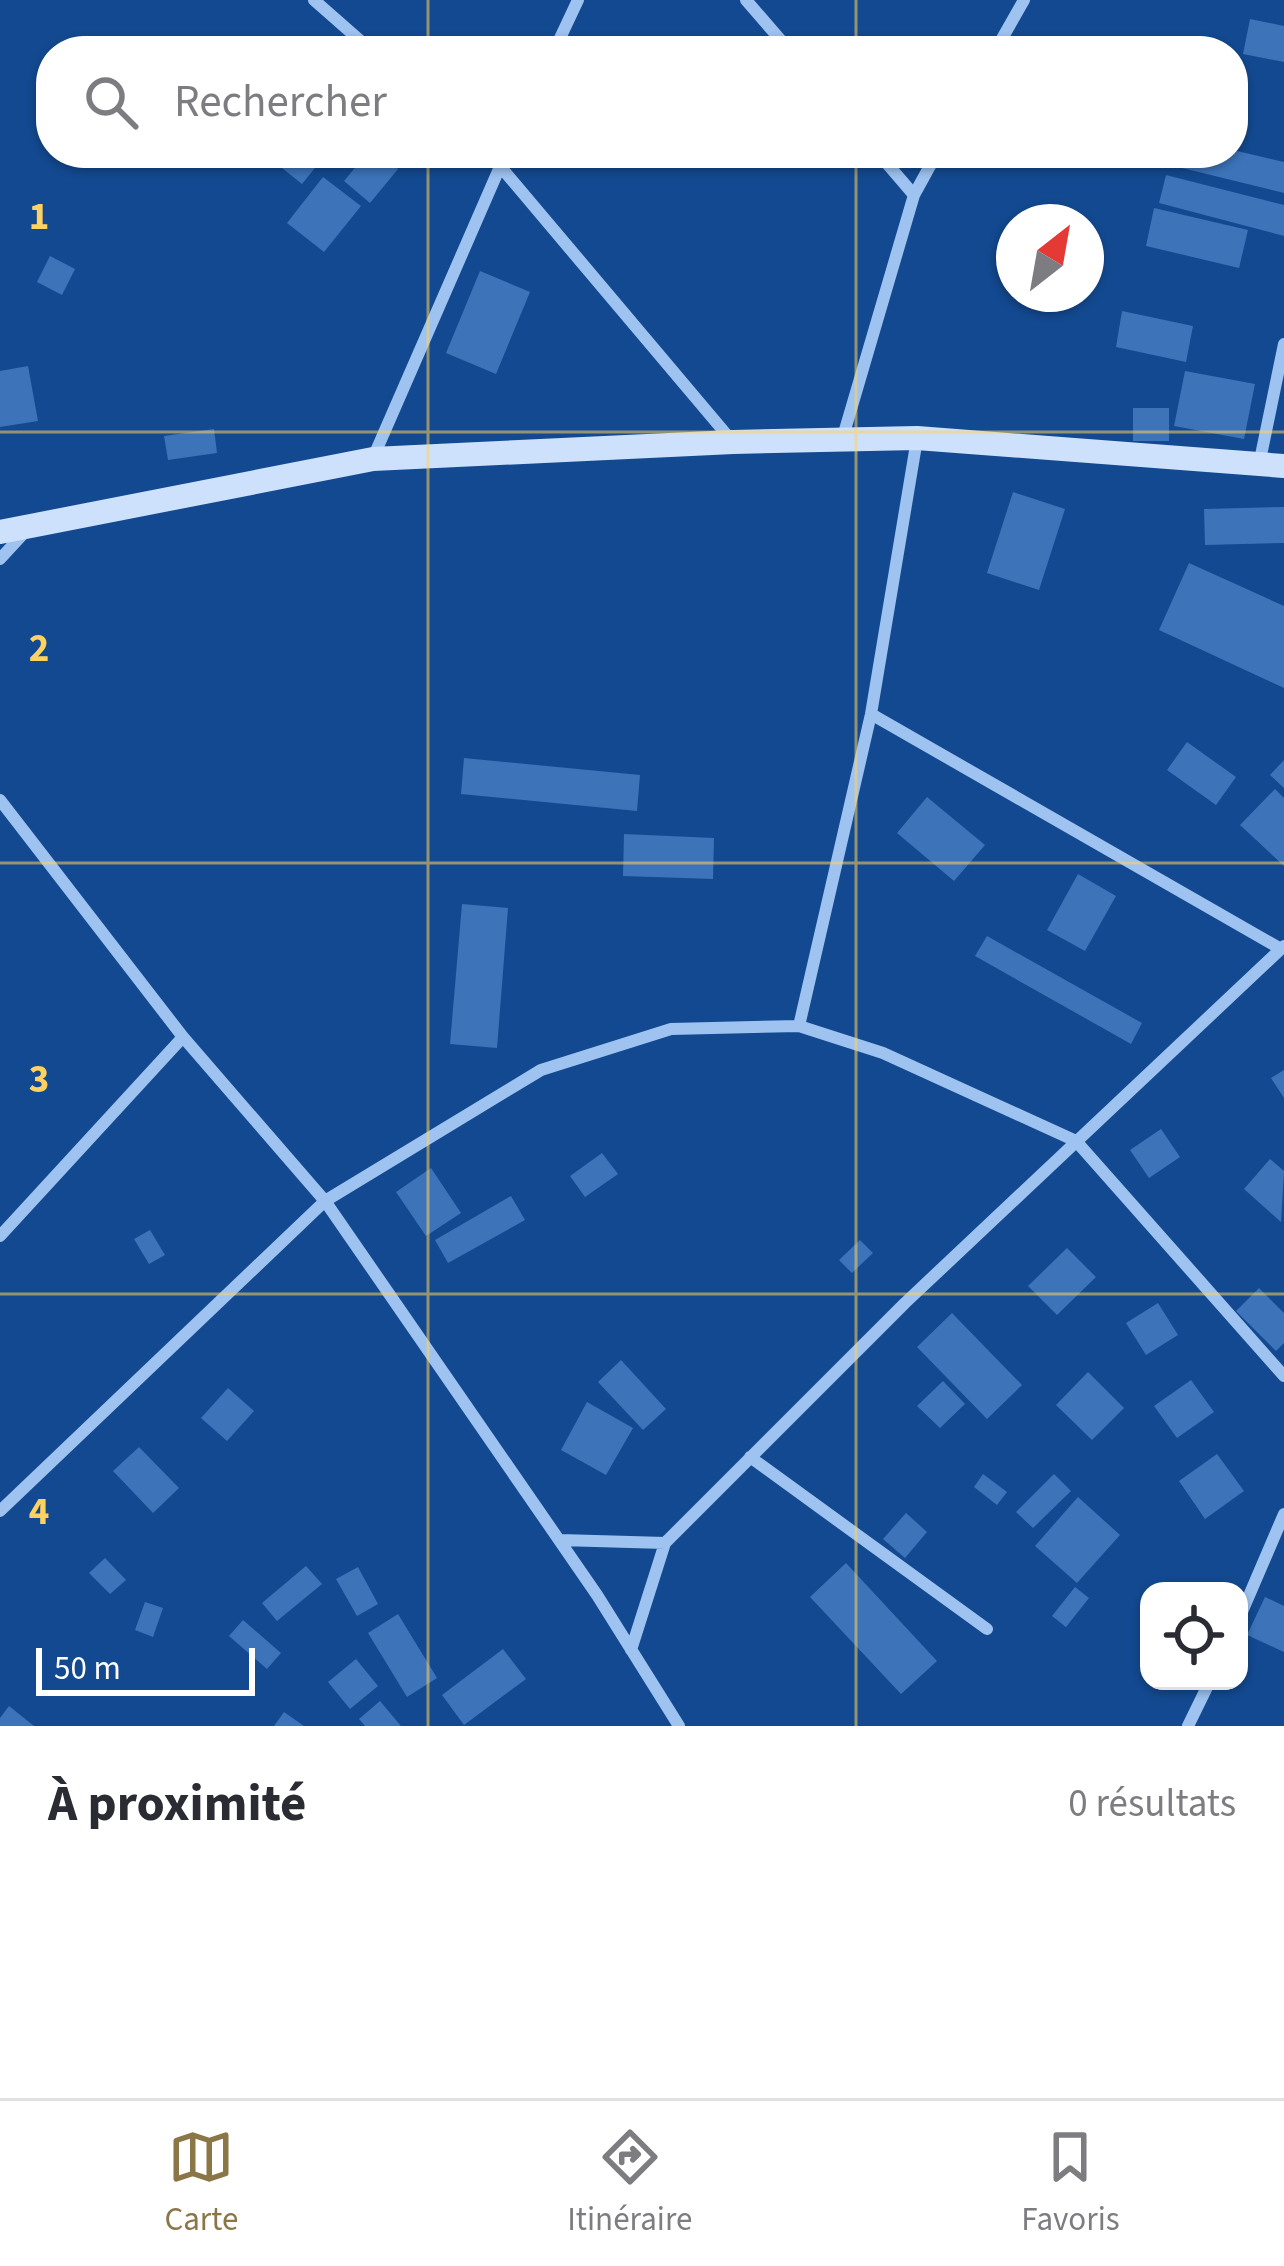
<!DOCTYPE html>
<html lang="fr">
<meta charset="utf-8">
<style>
body{margin:0;font-family:"Source Sans 3",sans-serif;background:#f2f2f3;color:#2b2b33}
.controls{position:absolute;right:36px;bottom:36px;display:grid;overflow:hidden;border-radius:24px;box-shadow:0 3px 9px #0004}
.controls button{width:108px;height:108px;display:grid;place-items:center;padding:0;border:0;border-bottom:3px solid #e1e1e2;background:#fff;color:#2b2b33;font:60px sans-serif}
.compass{position:absolute;left:996px;top:204px;width:108px;height:108px;border-radius:50%;background:#fff;box-shadow:0 3px 9px #0004;rotate:31deg}
.scale{position:absolute;left:36px;bottom:30px;width:219px;box-sizing:border-box;padding-left:12px;border:6px solid #fff;border-top:0;font-size:33px;line-height:42px;white-space:nowrap;color:#fff;-webkit-text-stroke:9px #134990;paint-order:stroke}
.list{margin:0;padding:0;list-style:none}
h2{display:flex;justify-content:space-between;align-items:center;height:156px;margin:0;padding:0 48px;font-size:51px}
h2 small{font-size:39px;font-weight:400;color:#7c7c81}
.icon{flex:none;width:66px;height:66px;fill:none;stroke:currentColor;stroke-width:2;stroke-linecap:round;stroke-linejoin:round}
.map{position:relative;flex:none;width:1284px;height:1726px;overflow:hidden}
.search{position:absolute;background:#fff;box-shadow:0 3px 9px #0004;left:36px;right:36px;top:36px;height:132px;display:flex;align-items:center;gap:30px;box-sizing:border-box;padding:0 42px;border-radius:48px;color:#7c7c81;font-size:45px}
.sheet{height:372px;background:#fff}
nav{display:flex;justify-content:space-around;align-items:center;box-sizing:border-box;height:168px;border-top:3px solid #e1e1e2;background:#fff;font-size:33px;color:#7c7c81}
nav a{display:grid;justify-items:center;gap:6px}
nav .on{color:#8a7647}
.map>svg:first-child{display:block}
</style>
<div class="map">
<svg width="1284" height="1726" viewBox="0 0 1284 1726">
<rect width="100%" height="100%" fill="#134990"/>
<path fill="#3c73b9" d="M1250 19 1284 26V62L1243 54Z
M1233 150 1284 162V193L1174 166 1177 153H1233Z
M294 153H327L302 184 282 168Z
M367 153H379L398 169 370 203 344 181Z
M1166 175 1284 205V236L1159 203Z
M323 177 361 206 324 252 287 223Z
M1154 208 1248 230 1239 268 1146 246Z
M50 256 75 269 62 295 37 282Z
M480 271 530 292 496 374 446 353Z
M1122 311 1193 326 1186 362 1116 347Z
M28 366 38 421 0 427V371Z
M1185 371 1255 384 1244 439 1174 426Z
M1133 408H1169V441H1133Z
M214 429 217 453 168 460 164 436Z
M1013 492 1065 509 1039 590 987 573Z
M1284 507V543L1205 545 1204 509Z
M1189 563 1284 606V688L1159 630Z
M1187 742 1236 777 1216 805 1167 770Z
M464 758 640 775 637 811 461 794Z
M1284 760V788L1270 775Z
M1275 789 1284 798V866L1240 825Z
M927 797 985 845 954 881 897 833Z
M624 834 714 838 713 879 623 876Z
M1078 874 1116 896 1085 951 1047 930Z
M462 904 508 908 497 1048 450 1044Z
M987 936 1142 1023 1131 1044 975 956Z
M1284 1070V1098L1271 1078Z
M1161 1129 1180 1157 1149 1178 1130 1150Z
M602 1153 618 1174 585 1197 570 1176Z
M1270 1159 1284 1171 1281 1222 1244 1189Z
M431 1168 461 1213 426 1236 396 1192Z
M511 1196 525 1220 448 1263 435 1240Z
M150 1230 165 1255 149 1264 134 1239Z
M860 1240 873 1253 852 1273 839 1260Z
M1067 1248 1096 1277 1057 1315 1028 1286Z
M1259 1288 1284 1313V1343L1276 1351 1236 1311Z
M1158 1303 1178 1335 1146 1355 1126 1323Z
M952 1313 1022 1385 987 1419 917 1347Z
M621 1360 666 1409 643 1430 598 1382Z
M1088 1372 1124 1408 1092 1440 1056 1405Z
M1191 1380 1214 1412 1177 1438 1154 1406Z
M943 1381 965 1404 940 1428 917 1406Z
M228 1388 254 1411 227 1441 201 1418Z
M587 1402 633 1428 606 1475 561 1450Z
M139 1447 179 1488 153 1513 113 1471Z
M1217 1454 1244 1491 1205 1519 1179 1481Z
M983 1474 1007 1492 997 1505 974 1487Z
M1054 1474 1071 1491 1033 1528 1016 1512Z
M1078 1497 1120 1535 1077 1583 1035 1546Z
M906 1513 927 1532 905 1558 883 1539Z
M105 1558 126 1580 110 1594 89 1573Z
M846 1563 937 1661 901 1694 810 1597Z
M306 1566 322 1584 277 1621 262 1603Z
M358 1567 378 1604 357 1616 336 1579Z
M1075 1587 1089 1598 1066 1627 1052 1616Z
M1265 1597 1284 1606V1652L1247 1635Z
M145 1602 163 1608 153 1637 135 1630Z
M398 1614 437 1678 407 1697 368 1633Z
M243 1620 281 1653 267 1669 229 1636Z
M503 1649 526 1679 464 1725 442 1695Z
M356 1659 378 1686 350 1709 328 1682Z
M380 1701 401 1726H365L359 1719Z
M9 1706 34 1726H0V1718Z
M284 1712 304 1726H274Z"/>
<g fill="none" stroke-linecap="round" stroke-linejoin="round">
<path stroke="#9ec3f1" stroke-width="12" d="M314 0 372 51
M746 0 790 51
M554 51 578 0
M995 51 1024 0
M489 153 732 441
M878 153 914 195
M842 440 914 195 937 153
M373 458 506 153
M1259 465 1284 344
M0 559 24 533
M871 714 1281 949
M0 800 183 1037 325 1201 597 1595 679 1726
M799 1026 871 714 917 439
M0 1236 183 1037
M750 1457 987 1629
M0 1511 325 1201 541 1070 671 1029 799 1026 883 1053 1076 1141 1284 1376
M560 1540 665 1543
M1239 1619 1284 1514
M631 1650 665 1543 905 1303 1284 946
M1188 1726 1210 1681"/>
<path stroke="#cde1fc" stroke-width="24" d="M0 532 373 459 733 442 917 438 1284 466"/>
</g>
<path fill="none" stroke="#ffd15f" stroke-width="3" stroke-opacity="0.55" d="M428 0V51M856 0V51M428 153V1726M856 153V1726M0 432H1284M0 863H1284M0 1294H1284"/>
<g font-size="39" text-anchor="middle" font-weight="bold" fill="#ffd15f" stroke="#134990" stroke-width="12" stroke-linejoin="round" paint-order="stroke">
<text x="39" y="229">1</text>
<text x="39" y="661">2</text>
<text x="39" y="1092">3</text>
<text x="39" y="1524">4</text>
</g>
</svg>
<div class="controls">
<button><svg class="icon" aria-label="locate" viewBox="0 0 24 24"><circle cx="12" cy="12" r="6"/><path d="M12 2v4M12 18v4M2 12h4M18 12h4"/></svg></button>
</div>
<svg class="compass" viewBox="-18 -18 36 36"><path d="M0-13l5 13h-10z" fill="#e53935"/><path d="M0 13l5-13h-10z" fill="#7c7c81"/></svg>
<div class="scale">50 m</div>
<div class="search"><svg class="icon" aria-label="search" viewBox="0 0 24 24"><circle cx="10" cy="10" r="6"/><path d="M15 15l6 6"/></svg>Rechercher</div>
</div>
<section class="sheet">
<h2>À proximité<small>0 résultats</small></h2>
<ul class="list">
</ul>
</section>
<nav>
<a class="on"><svg class="icon" aria-label="map" viewBox="0 0 24 24"><path d="M3 6l6-2 6 2 6-2v14l-6 2-6-2-6 2zM9 4v14M15 6v14"/></svg>Carte</a>
<a><svg class="icon" aria-label="directions" viewBox="0 0 24 24"><path d="M12 3l9 9-9 9-9-9zM9 14v-3h6M13 9l2 2-2 2"/></svg>Itinéraire</a>
<a><svg class="icon" aria-label="saved" viewBox="0 0 24 24"><path d="M7 4h10v16l-5-4-5 4z"/></svg>Favoris</a>
</nav>
